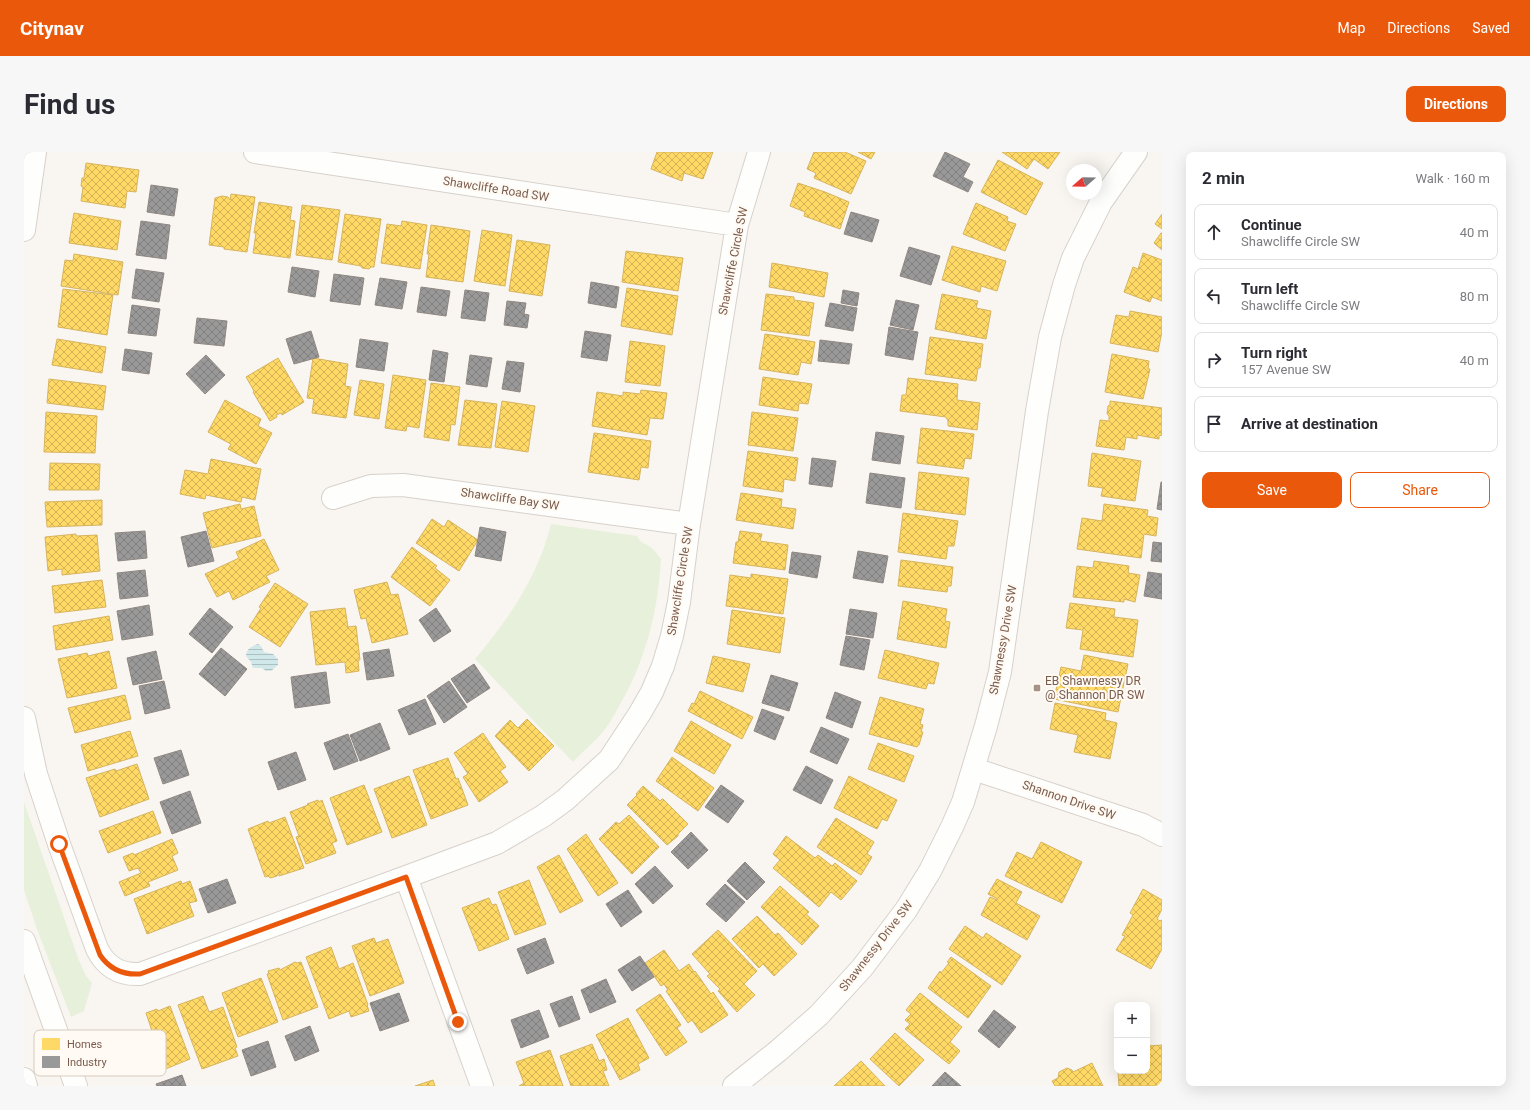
<!DOCTYPE html>
<meta charset="utf-8">
<style>
body{margin:0;font-family:Roboto,sans-serif;background:#f7f7f7;color:#2b2b33}
.controls{position:absolute;right:12px;bottom:12px;display:grid;overflow:hidden;border-radius:8px;box-shadow:0 4px 16px #0002}
.controls button{width:36px;height:36px;display:grid;place-items:center;padding:0;border:0;border-bottom:1px solid #e1e1e2;background:#fff;color:#2b2b33;font:20px sans-serif}
.compass{position:absolute;left:1042px;top:12px;width:36px;height:36px;border-radius:50%;background:#fff;box-shadow:0 4px 16px #0002;rotate:250deg}
.stop{position:absolute;width:12px;height:12px;margin:-9px;border:3px solid #ea580c;border-radius:50%;background:#fff}
.stop.end{background:#ea580c;border-color:#fff;box-shadow:0 1px 4px #0008}
.list{margin:0;padding:0;list-style:none}
h2{display:flex;justify-content:space-between;align-items:center;height:52px;margin:0;padding:0 16px;font-size:17px}
h2 small{font-size:13px;font-weight:400;color:#7c7c81}
.list li{display:grid;grid-template-columns:26px 1fr auto;gap:12px;align-items:center;box-sizing:border-box;height:56px;margin:0 8px 8px;padding:0 8px;border:1px solid #e1e1e2;border-radius:8px}
.list b{display:block;font-size:15px;white-space:nowrap}
.list p{margin:0;font-size:13px;white-space:nowrap;color:#7c7c81}
.list em{font-size:13px;font-style:normal;color:#7c7c81}
.actions{display:flex;gap:8px;padding:12px 16px}
.actions a{flex:1;padding:9px 0;border:1px solid #ea580c;border-radius:8px;text-align:center;font-size:14px;color:#ea580c}
.actions .main{background:#ea580c;color:#fff}
.icon{flex:none;width:22px;height:22px;fill:none;stroke:currentColor;stroke-width:2;stroke-linecap:round;stroke-linejoin:round}
.map{position:relative;flex:none;width:1138px;height:934px;overflow:hidden;border-radius:8px}
header{display:flex;align-items:center;gap:24px;box-sizing:border-box;height:56px;padding:0 20px;background:#ea580c;color:#fff}
header strong{font-size:19px}
nav{display:flex;gap:22px;margin-inline-start:auto;font-size:14px}
.intro{display:flex;align-items:center;justify-content:space-between;box-sizing:border-box;height:96px;padding:0 24px}
h1{margin:0;font-size:28px}
.button{padding:10px 18px;border-radius:8px;background:#ea580c;color:#fff;font-size:14px;font-weight:700}
main{display:flex;gap:24px;padding:0 24px}
aside{flex:1;background:#fff;border-radius:8px;box-shadow:0 4px 16px #0002}
.map>svg:first-child{display:block}
</style>
<header>
<strong>Citynav</strong>
<nav><a>Map</a><a>Directions</a><a>Saved</a></nav>
</header>
<div class="intro"><h1>Find us</h1><a class="button">Directions</a></div>
<main>
<div class="map">
<svg width="1138" height="934" viewBox="0 0 1138 934">
<defs>
<pattern id="water-rules" width="6" height="5" patternUnits="userSpaceOnUse"><rect width="6" height="5" fill="#d0e8ea"/><path d="M0 2.5h6" fill="none" stroke="#aebfc0"/></pattern>
<pattern id="homes-cross-hatch" width="8" height="8" patternUnits="userSpaceOnUse"><rect width="8" height="8" fill="#ffd966"/><path d="M0 0l8 8M0 8l8-8" fill="none" stroke="#d3b356"/></pattern>
<pattern id="industry-cross-hatch" width="8" height="8" patternUnits="userSpaceOnUse"><rect width="8" height="8" fill="#999"/><path d="M0 0l8 8M0 8l8-8" fill="none" stroke="#82807f"/></pattern>
</defs>
<rect width="100%" height="100%" fill="#f9f5f0"/>
<path fill="#e7f0db" d="M527 372 613 384 616 389 628 396 637 407C634 460 621 511 594 556 590 563 586 571 581 577 572 589 559 599 549 610L451 507C484 468 515 423 527 372Z
M0 650 54 806 62 824 68 831 60 859 47 865 14 780 0 738Z"/>
<path fill="url(#water-rules)" d="M234 492 237 494 240 500 249 502 254 507V513L247 519H242L238 516H229L227 510 222 504C222 497 228 494 234 492Z"/>
<path fill="url(#homes-cross-hatch)" stroke="#d7b45e" d="M633 0H689L679 27 660 21 658 29 627 17Z
M790 0H821L842 9 827 42 790 26 792 21 783 17Z
M834 0H851L847 7Z
M978 0H1036L1024 17 1010 7 1003 17Z
M974 8 1019 31 1002 63 957 40Z
M62 11 115 18 112 40 103 39 101 56 57 49 59 35 57 34 58 26H60Z
M774 31 801 40 825 50 816 77 780 64 781 60 766 54Z
M207 42 231 45 223 100 200 97V95L185 93 191 46 198 44 204 45 206 48Z
M235 50 268 55 266 68 271 69 266 106 229 101 232 81H230Z
M952 51 984 65 983 69 992 72 981 99 939 82Z
M278 53 316 58 308 108 272 103Z
M50 61 97 69 93 98 45 91Z
M321 62 357 67 350 115H347L345 117 338 116 337 114 314 110Z
M1138 62V77L1131 72Z
M378 69 403 73 396 117 357 111 363 72 377 74Z
M407 73 446 79 439 130 402 125 405 102H403Z
M458 78 488 83 481 134 450 129Z
M1137 81H1138V98L1130 91Z
M493 88 526 93 518 144 485 139Z
M928 94 982 109 973 139 957 134 956 140 918 128Z
M602 99 659 106 654 139 598 130Z
M1119 101 1138 108V149L1128 145 1126 150 1100 140 1109 115 1114 117Z
M50 102 99 110 94 143 37 134 41 108 49 109Z
M748 111 804 121 800 145 745 135Z
M603 136 654 144 648 183 597 174Z
M39 137 89 143 83 183 34 175Z
M742 142 770 145V148L790 151 785 184 737 178Z
M918 142 954 149 952 156 967 159 962 187 911 177Z
M1106 159 1138 165V179L1134 200 1086 191 1092 163 1105 165Z
M741 182 791 190 787 212 777 210 774 223 735 217Z
M906 185 959 192 956 216H954L952 229 901 222Z
M33 187 82 195 78 221 28 213Z
M606 189 641 194 636 234 601 230Z
M1088 202 1125 209 1124 217H1126L1119 247 1081 240Z
M254 206 280 250 258 263 257 261 252 263 253 265 246 269 229 240 230 239 222 225Z
M289 206 324 212 321 234 327 235 322 266 288 261 290 247 283 246Z
M369 223 402 228 395 276 383 274 382 279 361 276Z
M739 225 788 232 784 252 775 251 774 259 735 253Z
M884 226 934 232 933 248 956 251 953 278 924 274V269L922 265 876 259 878 243H882Z
M25 227 82 234 79 258 23 251Z
M336 228 360 232 355 267 330 263Z
M407 231 436 235 431 273 427 272 425 289 400 285Z
M617 238 643 241 639 267 626 266 623 283 568 274 573 240 599 244V240L616 242Z
M201 248 237 267 234 274 248 281 232 312 204 297 207 292 184 280Z
M441 248 473 252 467 296 434 293Z
M478 249 511 254 504 300 471 295Z
M1086 249 1138 256V283L1135 284V287L1113 283V287L1102 285 1100 298 1072 294 1076 268 1085 269V264L1083 262 1084 254 1086 253Z
M22 260 73 264 71 301 20 300Z
M728 260 774 266 769 299 724 293Z
M897 276 950 282 947 307 941 306 939 317 893 311Z
M570 281 627 289 624 316 617 315 615 328 564 320Z
M724 299 774 306 771 329 760 327 759 340 719 334Z
M1068 301 1117 309 1111 349 1077 344 1079 336 1064 334Z
M187 307 237 317 231 348 218 345 217 350 182 343 181 347 156 342 161 318 184 322Z
M26 311 76 312 75 338H25Z
M895 320 945 326 941 363 891 357Z
M717 341 758 347 757 355 772 357 769 377 712 368Z
M78 348V373L23 375 21 350Z
M216 352 217 357 230 354 237 384 188 396 179 361Z
M1080 352 1124 358 1123 364 1134 366 1132 384 1120 382 1117 406 1053 397 1058 366 1078 369Z
M879 361 934 369 930 394H924L922 407 874 400Z
M408 367 420 375 424 368 454 388 435 419 392 391Z
M716 379 738 382 736 389 764 393 761 418 709 411 712 390H714Z
M52 382V384L73 383 76 419 38 423V417L24 419 21 385Z
M240 387 255 418 242 424 246 430 209 448 205 439 193 445 181 422 215 406 212 400Z
M388 395 413 414 411 416 426 428 406 454 367 425Z
M877 408 929 415 927 434H924L923 440 874 434Z
M1070 409 1105 414 1104 421 1116 423 1111 450 1100 447V450L1049 445 1053 414 1069 416Z
M727 422 764 427 759 462 702 454 706 423 727 426Z
M78 428 82 455 31 461 28 434Z
M363 430 367 443 374 442 384 482 348 491 342 466 337 467 330 438Z
M251 431 284 452 256 495 225 475 237 456 235 455Z
M879 449 923 457 921 469 926 470 922 496 873 487Z
M1046 451 1091 457 1090 465 1114 468 1109 505 1056 497 1059 478 1042 476Z
M321 456 324 475 332 474 336 508H334L335 519 322 521 321 510 292 513 286 460Z
M708 458 761 466 756 501 703 492Z
M85 464 89 488 32 498 29 474Z
M861 498 915 511 910 532 904 531 902 537 854 526Z
M85 499 93 536 43 546 34 507 63 501 64 504Z
M1060 503 1104 512 1094 560 1030 547 1037 515 1057 519Z
M689 504 726 512 719 540 682 531Z
M676 539 729 565 718 587 664 559 668 551 670 552Z
M101 543 107 567 51 581 44 556Z
M856 545 900 557 896 572 899 573 897 580H899L895 593H894L893 595 845 582Z
M1031 551 1082 561 1081 568 1093 571 1086 607 1050 600 1054 583 1026 577Z
M503 567 530 594 505 619 471 584 486 568 494 576Z
M667 569 707 593 690 622 650 599Z
M106 579 114 604 64 619 57 593Z
M459 581 482 615 476 619 484 630 455 650 439 625 444 622 430 601Z
M854 591 890 604 880 630 844 617Z
M648 605 690 636 674 659 632 629Z
M424 606 432 627 434 626 444 653 407 667 389 618Z
M113 612 125 647 76 665 62 626 91 617 92 619Z
M385 624 403 673 368 686 350 637Z
M825 624 873 648 863 669 858 667 853 677 810 656Z
M340 633 358 680 323 693 306 646Z
M619 634 636 649 638 647H639L664 672 654 682V684L643 693 603 653 613 643 612 642Z
M294 648 295 650 298 648 313 689 308 691 312 701 282 712 272 685 275 684 266 660 284 653 283 652Z
M129 659 137 681 84 701 75 679Z
M605 663 635 695 608 722 575 687 592 670 595 672Z
M261 665 280 716 255 724V720L253 724 246 726 244 724 241 725 224 677 244 669 245 671Z
M812 666 850 690 843 702 848 705 837 723 793 695Z
M562 682 594 731 574 744 543 697Z
M762 684 791 706 794 703 808 714 811 711 833 729 817 748 807 740 795 755 749 716 756 708 749 702Z
M148 687 154 701 148 704 154 718 124 730 126 734 101 744 95 730 117 721 114 716 105 719 99 705 109 701 110 703Z
M1017 690 1058 710 1038 751 981 724 993 700 1008 707Z
M535 703 559 749 536 761 513 715Z
M973 727 998 740 992 751 1016 764 1003 788 957 763 966 745 973 748 974 747 964 742Z
M505 728 522 772 491 783 474 740Z
M157 729 158 732 166 729 173 749 165 751 170 764 123 782 110 747Z
M756 734 785 760 782 762 795 774 778 793 737 755Z
M1119 737 1138 748V757L1133 767 1136 769 1138 768V797L1127 817 1092 798 1101 784 1098 783 1109 763 1106 761Z
M465 746 468 753 472 752 485 787 455 799 438 756Z
M733 764 751 783 754 781 773 802 750 824 739 812 735 816 708 787Z
M941 774 959 786 962 781 997 804 978 833 925 797Z
M694 778 733 819 720 832 731 843 713 860 694 839 696 837 683 824 686 822 668 802Z
M350 786 352 791 364 787 380 831 346 844 328 794Z
M307 795 315 817 329 811 344 853H343L345 859 327 865 325 859 305 867 282 805Z
M640 798 655 819 665 812 670 820 671 819 687 842 689 840 704 863 677 881 668 868 664 871 642 839 644 838 640 832 637 834 621 811Z
M927 805 967 834 944 866 904 836 916 819 917 821 925 811 923 810Z
M271 810 273 811 277 810 294 855 259 868 243 822H245L244 819 255 816 256 818Z
M237 826 254 870 214 885 198 841Z
M896 841 938 875 926 890 936 899 925 912 881 877 886 872 881 868 887 862 882 858Z
M636 842 657 873 653 876 663 890 642 904 612 858Z
M179 844 185 860 199 855 213 895 211 896 214 904 178 917 154 853Z
M146 854 166 907 139 918 126 883 129 882 122 861 133 857 134 859Z
M604 866 625 906 614 912 616 918 596 928 572 883Z
M871 881 900 908 875 934 846 907Z
M568 892 575 909 580 907 583 918 579 919 585 934H547L536 904Z
M1138 893V934H1095L1094 919H1123V894Z
M526 898 539 934H495L500 931 492 910Z
M837 909 861 934H810Z
M1068 911 1079 934H1031L1028 929 1034 926 1035 920 1043 916 1048 918 1049 920Z
M409 928 411 934H391Z"/>
<path fill="url(#industry-cross-hatch)" stroke="#908782" d="M921 0 946 12 939 25 949 30 944 40 909 24Z
M127 33 154 37 150 64 123 60Z
M827 60 855 68 848 90 820 82Z
M117 69 146 73 142 107 112 103Z
M885 95 916 104 907 133 876 124Z
M268 115 295 119 291 145 264 140Z
M112 117 140 121 135 150 108 146Z
M310 122 340 126 336 153 306 149Z
M356 126 383 130 378 157 351 153Z
M567 130 595 135 592 156 564 151Z
M397 135 426 139 422 164 393 160Z
M441 138 465 141 461 169 437 166Z
M819 138 835 141 833 154 817 151Z
M872 148 895 153 889 178 866 173Z
M483 149 502 151 500 162 505 163 503 176 480 173Z
M806 151 833 156 829 179 801 174Z
M108 153 136 157 132 184 104 181Z
M173 166 203 169 200 194 170 191Z
M865 175 894 180 889 208 861 203Z
M287 179 295 205 270 212 262 187Z
M561 179 587 183 583 209 557 205Z
M336 187 364 191 360 219 332 215Z
M796 188 828 192 825 212 794 209Z
M101 197 128 201 125 222 98 218Z
M409 198 424 201 420 230 405 228Z
M182 203 201 223 181 242 162 222Z
M446 203 468 206 463 235 442 232Z
M483 209 500 211 496 240 478 237Z
M852 280 880 284 876 312 848 308Z
M788 306 812 309 808 335 785 332Z
M846 321 881 326 877 356 842 351Z
M1137 330H1138V358L1133 357Z
M456 375 482 380 477 409 451 404Z
M121 379 123 406 94 409 91 381Z
M182 379 190 409 164 415 157 385Z
M1129 390 1138 391V410L1127 409Z
M834 399 864 404 859 431 829 426Z
M768 400 797 404 793 426 765 421Z
M121 418 124 444 96 447 93 421Z
M1124 420 1138 422V447L1120 444Z
M125 453 129 483 98 488 93 459Z
M186 456 209 475 188 501 165 482Z
M412 456 427 479 410 490 395 468Z
M826 457 853 461 849 486 822 482Z
M822 484 846 488 840 518 816 513Z
M197 496 223 517 201 544 175 522Z
M365 497 370 524 343 528 339 501Z
M132 499 138 527 109 533 103 506Z
M450 512 466 536 443 551 427 527Z
M302 520 306 551 271 556 267 525Z
M747 523 774 531 765 559 738 551Z
M140 529 146 556 121 562 115 534Z
M425 529 443 555 420 571 403 544Z
M811 540 837 550 828 576 802 566Z
M401 547 412 572 385 583 374 558Z
M738 557 760 565 751 588 730 579Z
M356 571 366 597 336 609 326 583Z
M797 575 825 587 813 612 786 600Z
M324 582 334 609 310 618 300 591Z
M157 598 165 623 139 632 130 606Z
M272 600 282 628 254 638 244 610Z
M782 614 809 628 797 652 769 638Z
M697 633 720 649 704 671 681 655Z
M166 639 177 671 148 682 136 650Z
M667 680 684 698 664 717 647 700Z
M721 710 741 730 723 748 703 729Z
M631 714 649 734 629 752 611 732Z
M203 727 212 751 184 761 175 737Z
M701 732 721 750 702 770 682 752Z
M604 738 618 760 597 775 582 752Z
M521 786 530 811 503 822 493 797Z
M616 804 630 825 608 839 594 818Z
M582 827 592 850 566 861 557 838Z
M375 841 385 869 356 879 346 851Z
M548 844 556 867 535 875 526 852Z
M515 858 525 885 497 896 487 868Z
M970 858 992 875 975 896 954 879Z
M286 874 295 899 271 909 261 884Z
M244 889 252 915 227 924 218 898Z
M921 920 937 934H908Z
M158 923 162 934H133L132 932Z"/>
<g fill="none" stroke-linecap="round" stroke-linejoin="round">
<g stroke="#d7d1cb" stroke-width="24">
<path id="minor" d="M231 0 713 73
M0 78 11 0
M309 346 347 334 379 333 665 372
M0 566 12 622 35 692 73 797C82 815 96 823 116 822L382 725 473 691 519 664 541 648 585 608 616 561 628 540 639 514 648 484 655 450 665 372 713 73 735 0
M950 617 1119 673 1138 683
M382 725 458 934
M710 934 754 899 795 863 838 816 882 758 906 719 928 675 939 650 962 574 976 520 1013 259 1026 185 1040 133 1049 106 1077 50 1112 0"/>
</g>
<g stroke="#d9d2cb" stroke-width="24">
<path id="secondary" d="M0 789 52 934
M0 927 2 934"/>
</g>
<use href="#minor" stroke="#fefefd" stroke-width="22"/>
<use href="#secondary" stroke="#fefefd" stroke-width="22"/>
</g>
<g fill="none" stroke-linecap="round" stroke-linejoin="round">
<path stroke="#ea580c" stroke-width="5" d="M35 692 76 803C86 818 99 823 116 822L382 725 434 870"/>
</g>
<rect fill="#a69286" stroke="#fffaf3" stroke-width="1.5" x="1009" y="532" width="8" height="8" rx="2"/>
<g text-anchor="middle" dominant-baseline="central" stroke-width="4" stroke-linejoin="round" paint-order="stroke">
<g font-size="12" fill="#7a5c4d" stroke="#fffaf3">
<text transform="translate(472 37) rotate(9)">Shawcliffe Road SW</text>
<text transform="translate(709 109) rotate(-79)">Shawcliffe Circle SW</text>
<text transform="translate(486 347) rotate(8)">Shawcliffe Bay SW</text>
<text transform="translate(656 429) rotate(-81)">Shawcliffe Circle SW</text>
<text transform="translate(979 488) rotate(-80)">Shawnessy Drive SW</text>
<text transform="translate(1045 648) rotate(19)">Shannon Drive SW</text>
<text transform="translate(852 794) rotate(-52)">Shawnessy Drive SW</text>
</g>
<g font-size="12" fill="#7a5c4d" stroke="#fffaf3" text-anchor="start">
<text x="1021" y="529">EB Shawnessy DR<tspan x="1021" dy="14">@ Shannon DR SW</tspan></text>
</g>
</g>
<rect x="10" y="878" width="132" height="46" rx="6" fill="#fffaf3" stroke="#d7cbc1" stroke-width="1"/>
<rect x="18" y="886" width="18" height="12" fill="#ffd966"/>
<rect x="18" y="904" width="18" height="12" fill="#999"/>
<g font-size="11" fill="#7a5c4d">
<text x="43" y="896">Homes</text>
<text x="43" y="914">Industry</text>
</g>
</svg>
<div class="controls">
<button>+</button>
<button>−</button>
</div>
<svg class="compass" viewBox="-18 -18 36 36"><path d="M0-13l5 13h-10z" fill="#e53935"/><path d="M0 13l5-13h-10z" fill="#7c7c81"/></svg>
<div class="stop" style="left:35px;top:692px"></div>
<div class="stop end" style="left:434px;top:870px"></div>
</div>
<aside>
<h2>2 min<small>Walk · 160 m</small></h2>
<ul class="list">
<li><svg class="icon" aria-label="ahead" viewBox="0 0 24 24"><path d="M12 20V5M6 11l6-6 6 6"/></svg><div><b>Continue</b><p>Shawcliffe Circle SW</p></div><em>40 m</em></li>
<li><svg class="icon" aria-label="left" viewBox="0 0 24 24"><path d="M17 20v-9H6M10 6l-5 5 5 5"/></svg><div><b>Turn left</b><p>Shawcliffe Circle SW</p></div><em>80 m</em></li>
<li><svg class="icon" aria-label="right" viewBox="0 0 24 24"><path d="M7 20v-9h11M14 6l5 5-5 5"/></svg><div><b>Turn right</b><p>157 Avenue SW</p></div><em>40 m</em></li>
<li><svg class="icon" aria-label="arrive" viewBox="0 0 24 24"><path d="M6 21V4h12l-3 4 3 4H6"/></svg><div><b>Arrive at destination</b></div></li>
</ul>
<div class="actions"><a class="main">Save</a><a>Share</a></div>
</aside>
</main>
